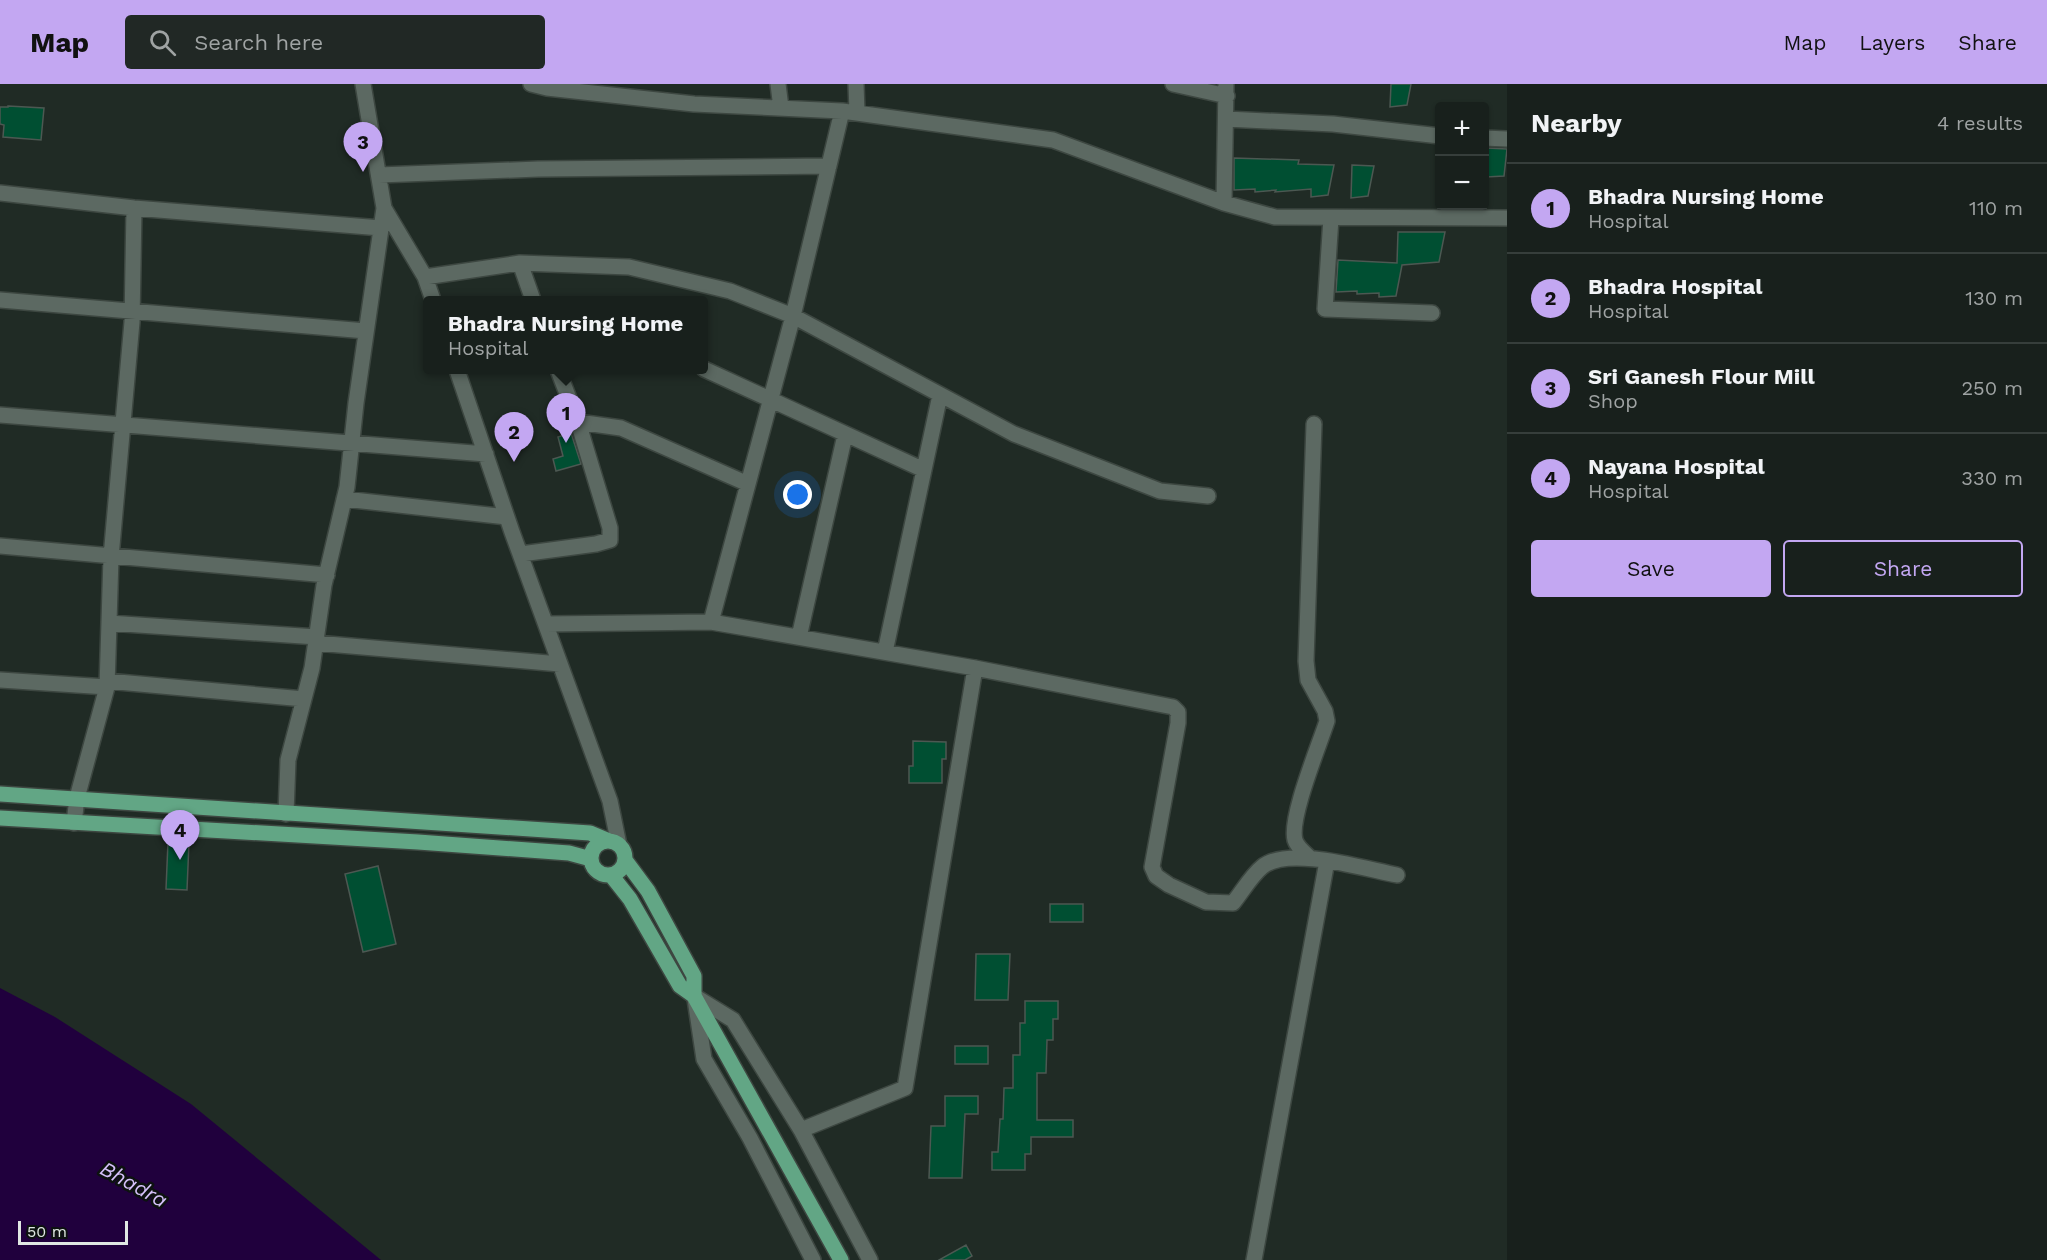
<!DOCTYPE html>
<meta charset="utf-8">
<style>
body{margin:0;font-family:"Work Sans",sans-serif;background:#212825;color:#f1f3f6}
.controls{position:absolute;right:18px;top:18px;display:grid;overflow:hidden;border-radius:6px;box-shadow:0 2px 4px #0004}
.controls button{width:54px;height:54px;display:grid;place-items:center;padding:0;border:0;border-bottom:2px solid #363e3b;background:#18201c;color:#f1f3f6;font:30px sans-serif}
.scale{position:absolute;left:18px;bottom:15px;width:110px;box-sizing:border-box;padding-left:6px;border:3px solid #e0e7e3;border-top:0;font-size:16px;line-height:21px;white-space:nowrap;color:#e0e7e3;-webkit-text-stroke:4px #0d1210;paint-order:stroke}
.you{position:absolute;left:798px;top:411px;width:21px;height:21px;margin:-15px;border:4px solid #fff;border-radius:50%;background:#1a73e8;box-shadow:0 0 0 9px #1a73e833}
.badge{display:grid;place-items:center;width:39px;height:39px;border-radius:50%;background:#c3a7f2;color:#111;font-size:20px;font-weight:700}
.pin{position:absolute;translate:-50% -50px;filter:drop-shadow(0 2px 3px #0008)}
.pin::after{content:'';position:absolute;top:32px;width:21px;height:18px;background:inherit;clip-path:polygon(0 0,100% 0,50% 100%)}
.popup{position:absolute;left:423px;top:212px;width:285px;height:78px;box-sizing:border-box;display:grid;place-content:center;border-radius:6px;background:#18201c;filter:drop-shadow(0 2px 4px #0005);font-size:20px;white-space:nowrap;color:#9fa3a3}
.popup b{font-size:22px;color:#f1f3f6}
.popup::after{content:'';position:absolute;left:50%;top:100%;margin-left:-12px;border:12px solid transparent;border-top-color:#18201c}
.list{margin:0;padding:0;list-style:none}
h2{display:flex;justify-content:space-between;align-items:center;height:78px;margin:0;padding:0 24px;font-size:26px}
h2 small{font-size:20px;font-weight:400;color:#9fa3a3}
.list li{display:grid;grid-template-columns:39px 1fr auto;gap:18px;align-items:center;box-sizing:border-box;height:90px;padding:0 24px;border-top:2px solid #363e3b}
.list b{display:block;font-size:22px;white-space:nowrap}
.list p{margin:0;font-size:20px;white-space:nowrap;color:#9fa3a3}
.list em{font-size:20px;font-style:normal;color:#9fa3a3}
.actions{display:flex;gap:12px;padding:18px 24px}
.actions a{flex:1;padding:14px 0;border:2px solid #c3a7f2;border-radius:6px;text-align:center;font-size:21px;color:#c3a7f2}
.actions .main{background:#c3a7f2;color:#111}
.icon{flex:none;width:33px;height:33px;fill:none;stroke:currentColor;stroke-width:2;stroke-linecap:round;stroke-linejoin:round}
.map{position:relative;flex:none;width:1507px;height:1176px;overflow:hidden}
header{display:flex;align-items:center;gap:36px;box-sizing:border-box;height:84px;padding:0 30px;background:#c3a7f2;color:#111}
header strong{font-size:28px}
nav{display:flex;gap:33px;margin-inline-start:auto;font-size:21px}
.search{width:420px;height:54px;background:#212825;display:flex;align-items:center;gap:15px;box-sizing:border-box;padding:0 21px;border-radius:6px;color:#9fa3a3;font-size:22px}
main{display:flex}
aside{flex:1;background:#18201c}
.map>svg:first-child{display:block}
</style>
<header>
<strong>Map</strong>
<div class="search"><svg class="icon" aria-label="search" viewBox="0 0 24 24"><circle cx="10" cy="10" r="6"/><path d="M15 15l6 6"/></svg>Search here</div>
<nav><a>Map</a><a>Layers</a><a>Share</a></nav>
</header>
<main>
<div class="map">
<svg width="1507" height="1176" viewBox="0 0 1507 1176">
<rect width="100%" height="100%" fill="#202b25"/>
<path fill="#20003d" d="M0 904 55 933 191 1020 381 1176H0Z"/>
<path fill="#004f32" stroke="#4c5852" stroke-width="1.5" d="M1391 0H1411L1407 21 1390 23Z
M8 22 44 24 41 56 3 53 4 41 0 40V23H8Z
M1487 64 1507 65 1504 92 1486 93Z
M1234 74 1299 76 1298 80 1334 81 1328 111 1311 113V105L1275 108 1276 106 1255 108V105L1234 106Z
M1352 81 1374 82 1368 112 1351 114Z
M1398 148H1445L1439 178 1402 181 1396 212 1379 213V209L1357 210V207L1336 208 1338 176 1397 179Z
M571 349 581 380 556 387 553 375 563 372 558 353Z
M913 657 946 658V675H942V699H909V682H913Z
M177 756 189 758 187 806 166 805 168 758Z
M378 782 396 860 363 868 345 790Z
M1050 820H1083V838H1050Z
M976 870H1010L1008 916H975Z
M1025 917H1058V935H1053V956H1047L1046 989H1037V1036H1073V1053H1031V1070H1025V1086H992V1068H998L1000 1035H1003L1004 1004H1013V971H1020V939H1025Z
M955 962H988V980H955Z
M945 1012H978V1030H965L962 1094H929L931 1042H945Z
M966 1161 972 1172 965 1176H939Z"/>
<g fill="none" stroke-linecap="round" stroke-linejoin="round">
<g stroke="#3d4741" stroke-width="18">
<path id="minor" d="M363 0 384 124 425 193 433 216
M531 0 547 4
M546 0 547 4 694 20 842 27 1053 56 1224 119 1275 133 1507 134
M778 0 781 24
M856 0 857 28
M1173 0 1227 12
M1226 35 1333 40 1440 52
M1484 54 1507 55
M379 91 538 85 829 82
M0 109 134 124 381 144
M1224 119 1226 0
M1331 134 1325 225 1432 229
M520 179 533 216
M425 193 520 179 629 183 730 207 793 232 1014 350 1160 407 1208 412
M0 216 366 247
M704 285 924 386
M457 286 512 448 610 717 619 761
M0 331 486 370
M578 338 621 344 748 400
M344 415 507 433
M0 462 327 491
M521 470 596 460 610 456V444L578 338 558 286
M711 538 975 584 1173 623 1178 628V639L1152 783 1156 792 1169 801 1206 818 1233 819C1242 808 1251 792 1262 783 1288 761 1365 785 1397 791
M109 539 317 553
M546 540 711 538 793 232 842 27
M799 553 845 351
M316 559 560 580
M885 568 940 311
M0 596 107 603
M107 597 304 615
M286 730 288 676 312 584 324 501 347 403 356 319 384 124
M74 739 77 714 107 603 111 473 132 238 134 124
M1310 774C1305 769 1297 763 1295 756 1289 734 1319 662 1327 637L1325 627 1308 596 1306 577 1314 340
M694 912 733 936 801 1046 870 1176
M695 915 704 975 750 1054 813 1176
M801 1046 905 1004 975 584
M1254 1176 1327 777"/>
</g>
<g stroke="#3d4741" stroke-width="18">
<path id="major" d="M0 710 590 749 609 757
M0 734 418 758 569 769 591 775
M591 774a17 17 0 1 1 34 0a17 17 0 1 1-34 0Z
M625 776 648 807 694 892V912L841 1176
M611 791 630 815 680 902 694 912"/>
</g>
<use href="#minor" stroke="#5c6962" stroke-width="15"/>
<use href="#major" stroke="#62a685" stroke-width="15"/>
</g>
<g text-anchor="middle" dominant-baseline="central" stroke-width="5" stroke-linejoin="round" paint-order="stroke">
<g font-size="21" font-style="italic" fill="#d4c0f9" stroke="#0d1210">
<text transform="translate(134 1100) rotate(29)">Bhadra</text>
</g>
</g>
</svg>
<div class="controls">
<button>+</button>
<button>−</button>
</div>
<div class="scale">50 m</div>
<div class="you"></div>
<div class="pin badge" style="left:566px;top:359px">1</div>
<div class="popup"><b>Bhadra Nursing Home</b>Hospital</div>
<div class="pin badge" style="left:514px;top:378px">2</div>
<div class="pin badge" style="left:363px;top:88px">3</div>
<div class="pin badge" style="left:180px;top:776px">4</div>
</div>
<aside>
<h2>Nearby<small>4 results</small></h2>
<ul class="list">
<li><span class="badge">1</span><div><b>Bhadra Nursing Home</b><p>Hospital</p></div><em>110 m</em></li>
<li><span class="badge">2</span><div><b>Bhadra Hospital</b><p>Hospital</p></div><em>130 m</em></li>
<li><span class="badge">3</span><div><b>Sri Ganesh Flour Mill</b><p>Shop</p></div><em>250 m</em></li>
<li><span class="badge">4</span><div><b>Nayana Hospital</b><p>Hospital</p></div><em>330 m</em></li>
</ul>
<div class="actions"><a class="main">Save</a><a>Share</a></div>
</aside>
</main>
